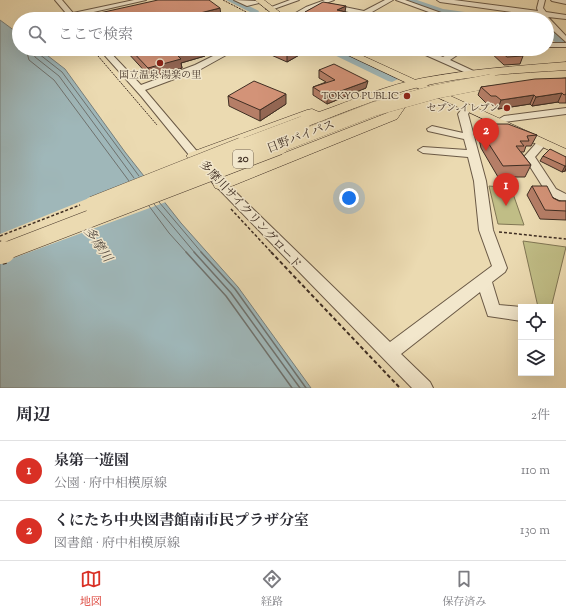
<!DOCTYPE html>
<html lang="ja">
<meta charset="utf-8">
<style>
body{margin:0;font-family:"Sorts Mill Goudy","Noto Serif JP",serif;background:#f7f7f7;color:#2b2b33}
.controls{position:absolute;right:12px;bottom:12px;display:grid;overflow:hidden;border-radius:0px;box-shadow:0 4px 16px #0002}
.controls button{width:36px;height:36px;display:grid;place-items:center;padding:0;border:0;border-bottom:1px solid #e1e1e2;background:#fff;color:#2b2b33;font:20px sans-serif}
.you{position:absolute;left:349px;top:198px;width:14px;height:14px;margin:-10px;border:3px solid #fff;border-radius:50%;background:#1a73e8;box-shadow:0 0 0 6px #1a73e833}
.badge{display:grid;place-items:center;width:26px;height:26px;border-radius:50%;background:#d93025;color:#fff;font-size:13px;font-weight:700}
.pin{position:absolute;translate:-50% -33px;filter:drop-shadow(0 1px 2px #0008)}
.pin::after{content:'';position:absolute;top:21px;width:14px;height:12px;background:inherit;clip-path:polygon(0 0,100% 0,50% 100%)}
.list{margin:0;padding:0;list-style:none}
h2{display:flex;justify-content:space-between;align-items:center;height:52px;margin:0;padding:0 16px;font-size:17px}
h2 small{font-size:13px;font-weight:400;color:#7c7c81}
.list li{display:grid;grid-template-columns:26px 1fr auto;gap:12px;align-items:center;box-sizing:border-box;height:60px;padding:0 16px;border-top:1px solid #e1e1e2}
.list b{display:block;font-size:15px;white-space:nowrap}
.list p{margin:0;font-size:13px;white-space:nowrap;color:#7c7c81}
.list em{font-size:13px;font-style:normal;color:#7c7c81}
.icon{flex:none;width:22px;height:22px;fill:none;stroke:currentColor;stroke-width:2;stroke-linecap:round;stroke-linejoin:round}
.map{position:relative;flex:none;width:566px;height:388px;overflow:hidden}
.search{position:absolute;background:#fff;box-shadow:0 4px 16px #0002;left:12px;right:12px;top:12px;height:44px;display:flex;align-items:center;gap:10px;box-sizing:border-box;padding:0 14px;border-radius:22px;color:#7c7c81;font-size:15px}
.sheet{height:172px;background:#fff}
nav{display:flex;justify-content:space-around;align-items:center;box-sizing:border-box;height:56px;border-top:1px solid #e1e1e2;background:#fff;font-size:11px;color:#7c7c81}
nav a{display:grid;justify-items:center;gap:2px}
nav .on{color:#d93025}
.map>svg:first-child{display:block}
</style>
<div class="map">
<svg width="566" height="388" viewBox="0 0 566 388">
<rect width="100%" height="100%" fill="#ebdab1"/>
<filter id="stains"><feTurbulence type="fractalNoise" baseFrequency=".005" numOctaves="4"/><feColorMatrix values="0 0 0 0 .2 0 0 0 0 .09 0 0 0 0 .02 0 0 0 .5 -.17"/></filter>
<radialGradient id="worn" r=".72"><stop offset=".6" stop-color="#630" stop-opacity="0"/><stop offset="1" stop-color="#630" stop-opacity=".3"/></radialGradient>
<path fill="#c0bd86" stroke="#807654" d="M449 12 502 19H463L449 14Z
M489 186 511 188 524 225 498 224Z
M523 241 566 247 551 308V307H538Z"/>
<path fill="#9fb7b9" stroke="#79807d" d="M0 20 19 34V49H39L65 69 125 152 181 223 238 287 311 388H0Z"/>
<path fill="#ebdab1" d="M146 175 166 202 0 263V234Z"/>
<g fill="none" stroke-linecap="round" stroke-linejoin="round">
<path stroke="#6f726e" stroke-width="1" d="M26 49 29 60 54 80 129 181
M32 49 35 57 59 76 134 178
M37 49 39 54 62 72 139 176
M159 202 202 253
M154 204 195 253
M149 206 169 233 187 253"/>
<path stroke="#6f726e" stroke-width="1.5" d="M186 252 226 296 292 388
M194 252 231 293 300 388
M201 252 235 289 306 388"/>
<path fill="#9fb7b9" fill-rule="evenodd" d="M226 0H237L259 11 258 13H252Z
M404 0H417L443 9 494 16 499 19H476L442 14Z
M547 26 550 27 566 41V45H558L547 34Z
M322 49H336L396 77 398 79 392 82 388 81Z"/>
<g stroke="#6a5946" stroke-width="2">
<path id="minor" d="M55 0H62L73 13 134 0H146L76 16 78 19H71Z
M234 0 256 1 259 3 247 6Z
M290 0H299L271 10 266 9Z
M325 0H334L310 9 293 19H285L306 7Z
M385 0H393L372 12 398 19 363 16 327 6 330 4 364 11Z
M396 0H405L458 19H448Z
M437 0H454L538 11 537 8 539 0H545L543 8 546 12 566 15V19L548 17 566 36V42L547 25V19H543L541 16 440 2Z
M551 0H566V4L552 1Z
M547 43H566V47H547Z
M99 49H107L141 85 195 65 227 49H237L201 69 145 90 206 162 208 164 206 166H198L141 96Z
M412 49H423L443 57 456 49H466L450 60 480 74 476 77 473 76Z
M467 105 472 108 468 114 486 181 493 230 507 268 505 272 492 282 499 305 521 307V321L488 316 480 292 401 354 430 382 433 388H412L208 178 210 175H218L390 342 492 266 479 230 474 181 468 157 423 153 418 150 423 147 467 150 464 139 428 131 427 129 432 126 463 133 458 114 464 106Z
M566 108V114L504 122 499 119 504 116Z
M542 140 547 143 535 157 556 189 566 194V203L548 195 524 157 538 141Z"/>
</g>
<g stroke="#3f2e23" stroke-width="1">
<path id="major" d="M255 0H264L289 19H279Z
M335 49H348L566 149V158Z"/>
</g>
<g stroke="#3f2e23" stroke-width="1">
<path id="highway" d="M566 62V70C519 73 469 75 423 86 384 95 346 112 308 126L303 127 296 124 199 159 194 161 189 159 186 156 189 153 307 110 312 109 319 112C353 100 387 85 423 78 470 69 518 66 566 62Z
M399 102 404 103 406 106 397 119 227 188 221 190 215 188 213 184 215 180 387 113 394 103Z"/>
</g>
<path stroke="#3f2e23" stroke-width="1" stroke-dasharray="2 1" stroke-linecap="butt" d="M223 0 252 15 262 13
M92 49 157 125"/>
<path stroke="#3f2e23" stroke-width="1.5" stroke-dasharray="3 2" stroke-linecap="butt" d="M231 209 272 253
M499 232 566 239"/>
<path stroke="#3f2e23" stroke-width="2" stroke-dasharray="4 2.5" stroke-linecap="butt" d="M271 252 400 388"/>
<use href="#minor" fill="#f2e7cc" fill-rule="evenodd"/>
<use href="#major" fill="#ebdab1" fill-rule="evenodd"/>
<use href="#highway" fill="#ebdab1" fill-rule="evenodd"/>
<g stroke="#3f2e23" stroke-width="14" stroke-linecap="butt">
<path id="highway-bridge-far2" d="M239 147 303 123
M276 147 374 109 435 92 491 81"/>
</g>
<g stroke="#3f2e23" stroke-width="18" stroke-linecap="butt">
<path id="highway-bridge-far1" d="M93 205 242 146
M1 253 279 146"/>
</g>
<g stroke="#3f2e23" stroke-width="24" stroke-linecap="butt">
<path id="highway-bridge" d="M0 253 4 252"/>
</g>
<path stroke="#3f2e23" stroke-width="1.5" stroke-dasharray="3 2" stroke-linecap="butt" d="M0 236 80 205"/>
<use href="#highway-bridge-far2" stroke="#ebdab1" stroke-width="14"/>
<use href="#highway-bridge-far1" stroke="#ebdab1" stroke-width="17"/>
<use href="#highway-bridge" stroke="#ebdab1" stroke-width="22"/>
</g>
<path fill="#b57e67" stroke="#3f2e23" d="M305 12H346L345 18 344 19H307L305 18Z
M120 49H218L205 54V56L181 63 182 68 150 77 127 52H124Z
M269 49H308V50L287 62 269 54Z
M491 49H514L523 56 520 64 504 65 490 52Z
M319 70 366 88 327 104 313 95V87L326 82 319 78Z
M566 78V103H559L558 102 532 106 530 104 498 109 493 105 487 104 478 95 481 87Z
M228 96 286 104 260 121 229 106Z
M482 124 537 135 531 146H526L524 152H521L531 165 525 177H498L481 148 478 135Z
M543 156 566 157V171H565L562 172 540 161Z
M532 186 559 201H566V220L540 219 527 195Z"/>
<path fill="#946754" stroke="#3f2e23" d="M346 6 345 12 337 10Z
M220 8 221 15 207 19H176Z
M346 12 345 18 344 19H336Z
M123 49H126L127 52H124Z
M199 49H218L205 54V56L181 63 182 68 150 77 148 68 177 55Z
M297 49H308V50L287 62V54Z
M368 81 366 88 327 104V96Z
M562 93 558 102 532 106 536 97Z
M286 94V104L260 121V110Z
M534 95 530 104 498 109 501 100Z
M565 166H566V168L565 171 562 172Z"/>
<path fill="#d39378" stroke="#3f2e23" d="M158 0H209L220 8 176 19H144L141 18 143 19H88L86 16Z
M323 2 346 6 337 10 346 12 336 19H322L305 12Z
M259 17 260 19H254Z
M130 49H199L177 55 181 59 148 68Z
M275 49H297L287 54Z
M497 49H514L523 56 507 57Z
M334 64 368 81 327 96 313 87 335 80 319 70Z
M566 78V94L564 95 562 93 536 97 534 95 501 100 496 96H491L481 87 535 79Z
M254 81 286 94 260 110 228 96Z
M482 124H508L537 135 527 136 529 141H520L524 146H516L531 165 503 166 485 138Z
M550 149 566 157V166H565L543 156Z
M532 186H547L553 198 559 201H566V211L545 210Z"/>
<g fill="#8f2418" stroke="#f2e7cc" stroke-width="1.5">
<circle cx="160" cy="63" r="4"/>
<circle cx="407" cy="96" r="4"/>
<circle cx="507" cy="108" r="4"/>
</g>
<g text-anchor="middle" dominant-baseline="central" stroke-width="3" stroke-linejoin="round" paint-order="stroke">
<g font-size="10" fill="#3f2e23" stroke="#f2e7cc" text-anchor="end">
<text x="160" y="75" text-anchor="middle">国立温泉 湯楽の里</text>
<text x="399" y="96">TOKYO PUBLIC</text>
<text x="499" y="108">セブン-イレブン</text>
</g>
<rect fill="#f2e7cc" stroke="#756656" stroke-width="1" x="233" y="150" width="20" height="18" rx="3"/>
<g font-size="11" font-weight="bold" fill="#3f2e23">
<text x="243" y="159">20</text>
</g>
<g font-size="12" fill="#3f2e23" stroke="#f2e7cc">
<text transform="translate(301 137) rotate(-21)">日野バイパス</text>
<text transform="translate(250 215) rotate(47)">多摩川サイクリングロード</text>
</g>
<g font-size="13" font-style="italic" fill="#524941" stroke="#f2e7cc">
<text transform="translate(97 245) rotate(56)">多摩川</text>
</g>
</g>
<rect width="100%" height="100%" filter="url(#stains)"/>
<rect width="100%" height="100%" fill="url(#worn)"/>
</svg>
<div class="controls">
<button><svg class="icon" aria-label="locate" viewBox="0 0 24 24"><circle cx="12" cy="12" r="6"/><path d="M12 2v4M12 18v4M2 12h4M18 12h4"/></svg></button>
<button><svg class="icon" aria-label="layers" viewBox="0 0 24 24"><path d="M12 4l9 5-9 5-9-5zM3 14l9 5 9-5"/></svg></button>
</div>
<div class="you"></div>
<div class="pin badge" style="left:506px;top:206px">1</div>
<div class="pin badge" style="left:486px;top:151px">2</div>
<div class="search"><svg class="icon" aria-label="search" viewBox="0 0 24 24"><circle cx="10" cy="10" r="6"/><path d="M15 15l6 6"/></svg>ここで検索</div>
</div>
<section class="sheet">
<h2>周辺<small>2件</small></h2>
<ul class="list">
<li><span class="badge">1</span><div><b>泉第一遊園</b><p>公園 · 府中相模原線</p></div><em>110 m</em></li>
<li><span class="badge">2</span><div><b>くにたち中央図書館南市民プラザ分室</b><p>図書館 · 府中相模原線</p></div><em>130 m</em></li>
</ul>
</section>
<nav>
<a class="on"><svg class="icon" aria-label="map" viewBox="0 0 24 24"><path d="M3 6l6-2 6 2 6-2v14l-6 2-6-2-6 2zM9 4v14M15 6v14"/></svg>地図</a>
<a><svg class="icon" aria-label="directions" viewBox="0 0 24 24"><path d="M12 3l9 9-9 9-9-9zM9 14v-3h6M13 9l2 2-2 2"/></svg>経路</a>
<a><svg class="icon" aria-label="saved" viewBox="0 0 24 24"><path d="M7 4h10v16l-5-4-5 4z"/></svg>保存済み</a>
</nav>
